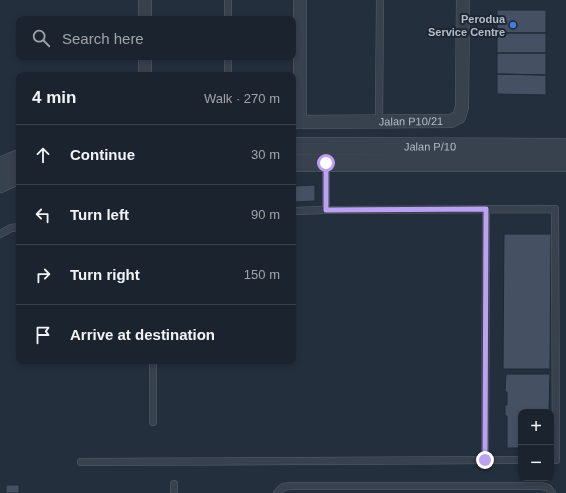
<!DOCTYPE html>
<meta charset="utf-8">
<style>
body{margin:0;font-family:Helvetica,sans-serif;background:#242b36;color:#f1f3f6}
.controls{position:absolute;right:12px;bottom:12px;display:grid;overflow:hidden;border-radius:8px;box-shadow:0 2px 6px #0003}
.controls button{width:36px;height:36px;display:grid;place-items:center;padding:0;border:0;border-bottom:1px solid #39404a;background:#1b232e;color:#f1f3f6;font:20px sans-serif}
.stop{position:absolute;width:12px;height:12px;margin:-9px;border:3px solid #bca0f2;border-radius:50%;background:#fff}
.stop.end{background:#bca0f2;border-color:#fff;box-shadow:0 1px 4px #0008}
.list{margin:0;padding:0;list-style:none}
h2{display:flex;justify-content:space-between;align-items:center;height:52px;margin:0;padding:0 16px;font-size:17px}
h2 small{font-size:13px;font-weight:400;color:#a0a4aa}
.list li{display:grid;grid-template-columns:26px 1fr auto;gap:12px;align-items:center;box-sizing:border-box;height:60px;padding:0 16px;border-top:1px solid #39404a}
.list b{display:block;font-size:15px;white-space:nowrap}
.list em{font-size:13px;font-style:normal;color:#a0a4aa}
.icon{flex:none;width:22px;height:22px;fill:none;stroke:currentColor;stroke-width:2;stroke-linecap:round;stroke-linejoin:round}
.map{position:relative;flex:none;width:566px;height:493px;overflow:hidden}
.search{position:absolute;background:#1b232e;box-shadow:0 2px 6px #0003;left:16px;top:16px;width:280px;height:44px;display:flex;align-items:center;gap:10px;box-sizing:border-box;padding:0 14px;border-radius:8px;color:#a0a4aa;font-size:15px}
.panel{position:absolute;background:#1b232e;box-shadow:0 2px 6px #0003;left:16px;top:72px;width:280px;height:292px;border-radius:8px}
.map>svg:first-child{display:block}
</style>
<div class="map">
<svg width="566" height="493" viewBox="0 0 566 493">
<rect width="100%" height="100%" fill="#242f3e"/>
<path fill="#455162" stroke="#1f2835" d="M497 10H546V33H497Z
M497 33H546V53H497Z
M497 53H546V75L497 74Z
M497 74 546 75V95L497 94Z
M315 185V201L295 202V186Z
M504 234H551L550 369H503Z
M506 374H550L549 412H521V448H507V416H505V405H507V392H505Z
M6 485H19V493H6Z"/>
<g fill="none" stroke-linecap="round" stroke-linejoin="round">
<g stroke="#565f6c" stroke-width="8">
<path id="service" d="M228 19V0
M228 75V57
M379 120 380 0
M326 163V210L555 209 556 460H551
M293 211 326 210
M0 234 11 228 19 227
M153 361V422
M485 460 486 209
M81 462 521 460
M174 493V484
M277 493 283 487 290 486H542L548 488 552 493"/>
</g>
<g stroke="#565f6c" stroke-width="14">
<g id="minor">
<path d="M300 0V122"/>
<path d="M145 19V0"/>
<path d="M145 75V57"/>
<path id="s1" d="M293 122 451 121 459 117 462 107 463 0"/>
</g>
</g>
<g stroke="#565f6c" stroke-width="18">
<g id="tertiary">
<path id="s2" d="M293 146 566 147"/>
<path d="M293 163H566"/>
<path d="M0 166 19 158"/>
<path d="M0 184 19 175"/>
</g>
</g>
<use href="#service" stroke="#38414e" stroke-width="7"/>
<use href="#minor" stroke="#38414e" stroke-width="13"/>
<use href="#tertiary" stroke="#38414e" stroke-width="17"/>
</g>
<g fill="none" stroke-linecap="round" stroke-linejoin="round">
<path stroke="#bca0f2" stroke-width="5" d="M326 163V210L486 209 485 460"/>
</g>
<circle fill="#3f7fe0" stroke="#1d2633" stroke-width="1.5" cx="513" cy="25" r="4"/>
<g text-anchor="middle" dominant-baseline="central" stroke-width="4" stroke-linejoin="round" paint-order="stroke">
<g font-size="11" font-weight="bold" fill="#b4bcc9" stroke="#1d2633" text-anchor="end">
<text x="505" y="19">Perodua<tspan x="505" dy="13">Service Centre</tspan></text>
</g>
<g font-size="11" fill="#b4bcc9" stroke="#1d2633">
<text stroke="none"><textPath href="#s1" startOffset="118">Jalan P10/21</textPath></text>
<text stroke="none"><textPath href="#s2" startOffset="137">Jalan P/10</textPath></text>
</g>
</g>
</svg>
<div class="controls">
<button>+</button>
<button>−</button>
</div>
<div class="stop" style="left:326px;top:163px"></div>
<div class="stop end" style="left:485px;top:460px"></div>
<div class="search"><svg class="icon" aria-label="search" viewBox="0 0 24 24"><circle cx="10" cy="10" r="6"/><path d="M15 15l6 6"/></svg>Search here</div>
<section class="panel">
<h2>4 min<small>Walk · 270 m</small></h2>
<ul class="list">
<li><svg class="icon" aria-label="ahead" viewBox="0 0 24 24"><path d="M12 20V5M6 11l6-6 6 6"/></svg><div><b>Continue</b></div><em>30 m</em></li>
<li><svg class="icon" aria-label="left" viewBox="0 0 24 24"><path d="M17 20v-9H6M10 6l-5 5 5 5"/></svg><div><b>Turn left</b></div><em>90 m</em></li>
<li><svg class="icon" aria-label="right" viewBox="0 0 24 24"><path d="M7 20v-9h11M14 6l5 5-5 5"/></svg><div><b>Turn right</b></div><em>150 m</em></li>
<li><svg class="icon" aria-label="arrive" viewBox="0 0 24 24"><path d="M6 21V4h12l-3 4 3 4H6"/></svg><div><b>Arrive at destination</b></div></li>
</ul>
</section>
</div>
